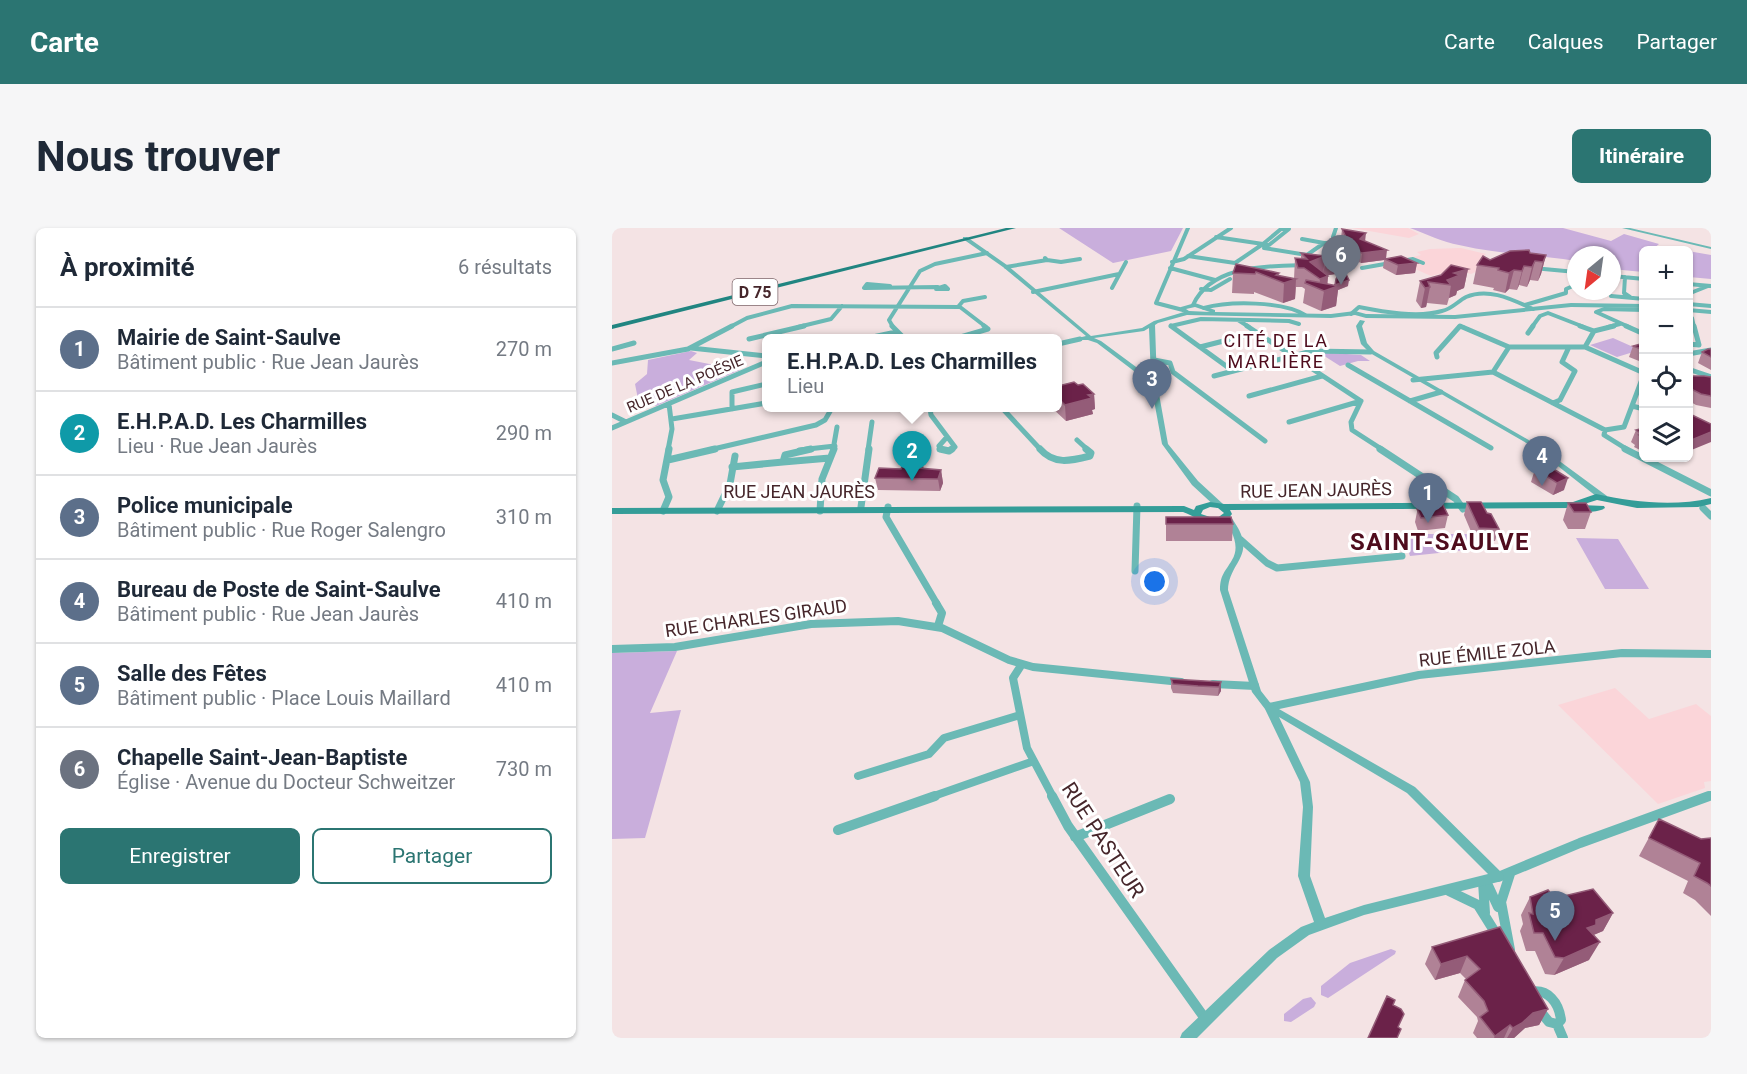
<!DOCTYPE html>
<html lang="fr">
<meta charset="utf-8">
<style>
body{margin:0;font-family:Roboto,sans-serif;background:#f6f6f7;color:#1f2937}
.controls{position:absolute;right:18px;top:18px;display:grid;overflow:hidden;border-radius:9px;box-shadow:0 2px 4px #0004}
.controls button{width:54px;height:54px;display:grid;place-items:center;padding:0;border:0;border-bottom:2px solid #e0e1e3;background:#fff;color:#1f2937;font:30px sans-serif}
.compass{position:absolute;left:955px;top:18px;width:54px;height:54px;border-radius:50%;background:#fff;box-shadow:0 2px 4px #0004;rotate:209deg}
.you{position:absolute;left:543px;top:354px;width:21px;height:21px;margin:-15px;border:4px solid #fff;border-radius:50%;background:#1a73e8;box-shadow:0 0 0 9px #1a73e833}
.badge{display:grid;place-items:center;width:39px;height:39px;border-radius:50%;background:#2b7572;color:#fff;font-size:20px;font-weight:700}
.pin{position:absolute;translate:-50% -50px;filter:drop-shadow(0 2px 3px #0008)}
.pin::after{content:'';position:absolute;top:32px;width:21px;height:18px;background:inherit;clip-path:polygon(0 0,100% 0,50% 100%)}
.popup{position:absolute;left:150px;top:106px;width:300px;height:78px;box-sizing:border-box;display:grid;place-content:center;border-radius:9px;background:#fff;filter:drop-shadow(0 2px 4px #0005);font-size:20px;white-space:nowrap;color:#747a83}
.popup b{font-size:22px;color:#1f2937}
.popup::after{content:'';position:absolute;left:50%;top:100%;margin-left:-12px;border:12px solid transparent;border-top-color:#fff}
.list{margin:0;padding:0;list-style:none}
h2{display:flex;justify-content:space-between;align-items:center;height:78px;margin:0;padding:0 24px;font-size:26px}
h2 small{font-size:20px;font-weight:400;color:#747a83}
.list li{display:grid;grid-template-columns:39px 1fr auto;gap:18px;align-items:center;box-sizing:border-box;height:84px;padding:0 24px;border-top:2px solid #e0e1e3}
.list b{display:block;font-size:22px;white-space:nowrap}
.list p{margin:0;font-size:20px;white-space:nowrap;color:#747a83}
.list em{font-size:20px;font-style:normal;color:#747a83}
.actions{display:flex;gap:12px;padding:18px 24px}
.actions a{flex:1;padding:14px 0;border:2px solid #2b7572;border-radius:9px;text-align:center;font-size:21px;color:#2b7572}
.actions .main{background:#2b7572;color:#fff}
.icon{flex:none;width:33px;height:33px;fill:none;stroke:currentColor;stroke-width:2;stroke-linecap:round;stroke-linejoin:round}
.map{position:relative;flex:none;width:1099px;height:810px;overflow:hidden;border-radius:9px}
header{display:flex;align-items:center;gap:36px;box-sizing:border-box;height:84px;padding:0 30px;background:#2b7572;color:#fff}
header strong{font-size:28px}
nav{display:flex;gap:33px;margin-inline-start:auto;font-size:21px}
.intro{display:flex;align-items:center;justify-content:space-between;box-sizing:border-box;height:144px;padding:0 36px}
h1{margin:0;font-size:42px}
.button{padding:15px 27px;border-radius:9px;background:#2b7572;color:#fff;font-size:21px;font-weight:700}
main{display:flex;gap:36px;padding:0 36px}
aside{flex:1;background:#fff;border-radius:9px;box-shadow:0 2px 4px #0004}
.map>svg:first-child{display:block}
</style>
<header>
<strong>Carte</strong>
<nav><a>Carte</a><a>Calques</a><a>Partager</a></nav>
</header>
<div class="intro"><h1>Nous trouver</h1><a class="button">Itinéraire</a></div>
<main>
<aside>
<h2>À proximité<small>6 résultats</small></h2>
<ul class="list">
<li><span class="badge" style="background:#5c6f8a">1</span><div><b>Mairie de Saint-Saulve</b><p>Bâtiment public · Rue Jean Jaurès</p></div><em>270 m</em></li>
<li><span class="badge" style="background:#0f9aa8">2</span><div><b>E.H.P.A.D. Les Charmilles</b><p>Lieu · Rue Jean Jaurès</p></div><em>290 m</em></li>
<li><span class="badge" style="background:#5c6f8a">3</span><div><b>Police municipale</b><p>Bâtiment public · Rue Roger Salengro</p></div><em>310 m</em></li>
<li><span class="badge" style="background:#5c6f8a">4</span><div><b>Bureau de Poste de Saint-Saulve</b><p>Bâtiment public · Rue Jean Jaurès</p></div><em>410 m</em></li>
<li><span class="badge" style="background:#5c6f8a">5</span><div><b>Salle des Fêtes</b><p>Bâtiment public · Place Louis Maillard</p></div><em>410 m</em></li>
<li><span class="badge" style="background:#6b7280">6</span><div><b>Chapelle Saint-Jean-Baptiste</b><p>Église · Avenue du Docteur Schweitzer</p></div><em>730 m</em></li>
</ul>
<div class="actions"><a class="main">Enregistrer</a><a>Partager</a></div>
</aside>
<div class="map">
<svg width="1099" height="810" viewBox="0 0 1099 810">
<rect width="100%" height="100%" fill="#f4e3e4"/>
<path fill="#fbd5d9" d="M740 0H796L807 6 797 10Z
M849 20 874 26 868 31 875 34 872 40 859 46 845 42 819 48 785 33 809 27 805 24 818 21Z
M1003 460 1037 491 1084 476 1099 488V553L1092 554 1093 560 1046 576 946 477Z"/>
<path fill="#c9aedc" d="M447 0H571L559 23 501 35Z
M798 0H951L999 13 1012 6 1047 16 1040 22H1032L1031 44 1000 41V27H964V33C925 27 885 26 847 17 831 14 814 6 798 0Z
M1076 23 1099 27V51L1077 49Z
M1001 110 1028 122 1005 129 978 117Z
M79 123 85 125 77 132 128 142 44 178 26 171 23 156 35 146 36 132Z
M706 124 749 127 758 133H746L728 138Z
M790 306H856L865 321 798 328Z
M964 310 1006 311 1037 361H993Z
M65 423 38 485 69 482 33 610 0 611V425Z
M779 721 784 723 783 726 716 770 709 767V758L738 735Z
M699 769 704 775 702 779 679 794 672 793V786L691 771Z"/>
<g fill="none" stroke-linecap="round" stroke-linejoin="round">
<path stroke="#6bb9b5" stroke-width="4" d="M724 0 721 9 724 18
M669 1H677L657 17 651 16Z
M604 9 651 16
M690 11 712 15
M652 20 695 27 712 15H723
M576 28 623 35 651 16
M435 32 449 34 468 31
M560 34 572 31 619 0
M394 39 435 32 433 30
M558 40 603 52
M750 40 801 31 811 35
M921 40 964 44
M1000 48 1032 51
M1013 49 1012 65 1018 69
M1076 56 1099 58
M278 58 255 56 252 60 326 59
M333 58 336 61H324Z
M500 60 514 34
M589 61 599 62 618 51
M421 64 507 46
M1076 66 1096 58
M999 68 1032 71
M1076 76 1099 78
M581 77C599 37 654 38 692 37
M913 77 954 65V61L961 58V50L964 49
M346 79 351 73 373 69
M592 80C617 73 671 73 693 87
M571 82 544 75 576 0
M739 86 747 79C772 84 806 90 830 83 840 81 846 73 854 69 877 59 901 72 921 81
M1076 87 1080 90 1082 99
M626 92 637 99
M559 98 589 91 677 93 687 96
M118 99 135 90 180 78 348 79 374 99
M186 99 219 91 230 78
M281 99 277 92 308 43 323 36 375 25
M847 99H851
M920 99 928 88 936 85 972 99
M996 99 1008 96
M1017 99 984 84 992 81 1032 82"/>
<path stroke="#6bb9b5" stroke-width="5" d="M280 98 292 110
M559 98 621 143
M635 98 749 173
M968 98 982 103
M1014 98 1032 106
M916 105 921 98
M256 110 284 104
M345 110 376 101 372 98
M137 111 192 98
M446 116 468 111
M1076 116 1087 117 1082 98
M588 119 643 105
M973 119 982 103 1002 98
M79 120 154 128
M0 121 22 115
M1076 126 1099 122
M825 129 824 125 848 98 897 119
M542 132 558 135 561 144 653 213
M0 135 76 121 120 98
M736 137 879 220
M1076 141 1099 149
M881 144 993 202 1012 199 1032 146
M881 144 897 119H973L1032 145
M602 148 700 123 759 124
M801 152 881 144
M637 168 710 148
M749 173 739 194 740 202 771 222
M798 173 829 164
M941 175 948 172 963 143 950 134 957 119
M1020 178 1032 181
M318 180 319 187 343 219 338 222
M390 180 429 222
M120 181V164L154 156
M0 187 14 194
M60 191 154 175
M677 194 749 173
M0 200 154 134
M993 202 992 207 1016 222
M465 212 476 222
M56 222 60 201 57 176
M97 222 204 197 213 192 220 180
M187 222 223 218
M221 222 225 199
M256 222 260 194
M331 222 327 218 335 209"/>
<path stroke="#6bb9b5" stroke-width="7" d="M328 221 337 223 340 221
M428 221C442 237 458 233 478 228L479 225 474 221
M768 221 844 271 851 281
M1013 221 1099 265
M56 232 103 221
M171 234 218 230
M120 239 171 234 173 227 199 221
M249 279 257 221
M276 279 274 289 325 376
M1091 280 1099 288
M51 283 57 269 51 252 57 221
M105 283 118 256 123 228
M208 283 210 251 222 221
M629 312 655 335 665 340 790 328
M523 343 525 278"/>
<path stroke="#6bb9b5" stroke-width="8" d="M324 375 330 385 326 398
M0 421 63 419 199 396 286 393 330 400 397 432 421 439 569 454
M410 436 401 450 415 520 441 569
M601 456 643 458
M657 479 807 447 1010 425 1099 426
M246 548 317 526 332 510 408 487
M319 569 422 533
M1093 569 1099 567"/>
<path stroke="#6bb9b5" stroke-width="10" d="M440 568 456 598 594 792
M226 602 323 568
M463 609 558 571
M898 646 889 674 898 722
M886 649 968 615 1097 568
M874 653 886 679
M871 654 873 685
M837 663 866 677 886 709
M918 764C936 760 947 775 949 792L945 796 937 794 927 782
M945 796 951 810"/>
<path fill="#6bb9b5" fill-rule="evenodd" d="M1010 0H1018L1099 19V21Z
M351 9H355L395 37 479 108 530 100 542 93 572 84 568 80 569 79 583 75 603 82V84L719 86 743 83 754 86 843 87 959 75 1032 76V80L959 79 843 91 754 90 743 87 719 90 575 87 546 95 543 97 545 155 556 216 586 253 611 276 612 278 608 280H605L580 257 550 216 539 156 485 115 476 112H466V110L474 108 391 39 351 11ZM583 79 598 84 577 83 574 81ZM537 100 539 150 489 113 482 110 532 103Z
M1076 80 1099 82V86L1076 84Z
M748 92 753 93 750 98 755 115 762 123 927 218 995 268V272H989L923 220 758 125 749 116 744 98Z
M612 286H615C620 289 623 295 626 300 642 329 617 335 616 362L649 463 660 477 803 559 890 645 892 649 890 653 886 654 752 687 697 707 665 730 585 810H568L570 805 657 722 689 699 702 694 686 648 691 579 688 554 653 481 640 464 608 362C608 347 613 344 620 332 629 317 619 302 611 288ZM667 489 795 565 876 646 752 677 713 690 698 648 701 579 698 554Z"/>
<path fill="#349d98" fill-rule="evenodd" d="M984 266C1021 274 1061 279 1099 270V276L1086 279 1025 280 985 272 969 277 992 278 993 280C986 285 968 285 962 280L618 282 620 286C604 307 590 291 571 284L0 286V280L572 278 582 282 584 278 598 274 612 276 961 274ZM598 279 606 280 612 285 604 291 589 286 591 282Z"/>
<path fill="#218581" fill-rule="evenodd" d="M394 0H404L0 101V97Z"/>
</g>
<path fill="#b08296" fill-rule="evenodd" d="M730 1 753 13 774 31 805 35 803 45 784 47 771 40 772 32 749 35 740 31 738 44H733L736 58 726 62 724 78 709 83 691 75 693 61 690 59H684L683 71 671 75 642 64V66L620 65 621 45 624 36 667 45V48L682 51 683 30H689V25L713 28V26L733 20 729 10ZM728 45 723 58 715 56 716 48 715 47Z
M918 25 934 27 929 46 926 53 918 52 915 59 907 57 905 62 897 61 893 65 881 62 882 60 861 56 865 37 878 32Z
M856 41 852 60 845 63 844 67 837 70 835 77 815 75 814 79 809 80 804 73 808 53Z
M1032 115V135L1017 129 1021 118Z
M1099 121V142L1086 135 1090 124Z
M1077 149H1099V180L1084 177 1077 173Z
M466 157 482 166 483 181 480 182 481 186 454 193 440 180H446V158Z
M1032 200V224L1022 219 1023 217 1019 214 1024 202Z
M1042 230H1060L1050 233Z
M935 237 952 262 941 267 919 254 923 241Z
M289 241H312L329 242 331 255 328 263 266 262 263 250Z
M807 274 836 287 833 300 806 303 803 294Z
M855 274 875 285 887 301 883 313H863L852 287Z
M956 275 979 284 973 301H956L951 292Z
M554 289 621 296 620 313H554Z
M559 451 609 454V463L606 468 561 465 559 460Z
M1047 591 1089 611 1099 610V688L1083 672 1071 665 1076 653 1027 628Z
M941 668 1001 685 991 703 981 707 977 732 942 747 933 746 923 723H914L908 703 911 696 909 687 918 669Z
M888 699 936 781 927 797 913 800 902 810H865L861 805 866 793 865 789 846 769 853 752 854 751 848 745 823 752 813 736 820 719Z"/>
<path fill="#945c78" d="M754 5 753 14 748 11Z
M775 22 774 31H773L772 32 749 35 750 25Z
M741 24 738 44 711 48 714 28Z
M934 27 929 46 926 53 931 34Z
M713 28 711 48 698 34Z
M923 33 918 52 915 59 920 39Z
M805 35 803 45 784 47 786 37Z
M912 38 907 57 905 62 910 43Z
M856 41 852 60 845 63 844 67 837 70 839 57 835 52 842 45Z
M902 42 897 61 893 65 897 45Z
M716 48 715 62 723 59V57L737 52 736 58 726 62 724 78 709 83 712 63 707 61 708 51Z
M684 51 683 71 671 75 672 55Z
M818 59 814 79 809 80 813 60Z
M482 166 483 181 480 182 481 186 454 193 453 177 476 167Z
M1099 204V214L1077 223V213Z
M310 230 312 243 307 240Z
M1051 230H1060L1050 233Z
M329 242 331 255 328 263 326 251Z
M956 250 952 262 941 267 945 255Z
M609 454V463L606 468 607 459Z
M1001 685 991 703 977 709 975 700 984 692Z
M988 714 977 732 942 747 952 730Z
M855 728 848 745 823 752 829 736Z
M936 781 927 797 913 800 902 810H895L901 800 921 785Z
M898 797 892 810H882L883 808Z"/>
<path fill="#6b2249" stroke="#945c78" stroke-width="1.5" d="M730 1 754 5 748 11 775 22 750 25 739 21 742 20 739 18 741 17 737 15Z
M732 19 741 24 714 28 713 26Z
M917 22 918 25 934 27 931 34 923 33 920 39 912 38 910 43 902 42 897 45 886 42 887 40 865 37 871 28 878 32 898 23Z
M689 25 713 28 698 34 716 48 708 51 692 40H686L683 30 695 31Z
M789 28 805 35 786 37 773 31Z
M624 36 667 45 664 47 684 51 672 55 644 44 643 46 621 45Z
M839 37 856 41 842 45 848 47 835 52 839 57 816 54 818 59 813 60 808 53 829 47Z
M731 40 737 52 723 57 724 51Z
M694 52 726 58 712 63 693 55Z
M1032 115V122L1021 118Z
M1096 121H1099V129L1090 124Z
M1080 148H1092L1099 149V168L1089 166 1077 160V149Z
M462 154 466 157 471 156 482 166 476 167 480 170 453 177 446 170V158Z
M1077 186H1078L1099 196V204L1077 213Z
M1032 200V210L1027 207 1031 206 1024 202Z
M294 229 310 230 307 240 329 242 326 251 263 250 267 240 289 241Z
M935 237 956 250 945 255 923 241Z
M807 274 830 275 836 287 809 290 805 281H810Z
M855 274H869L875 285 879 286 887 301 867 300Z
M956 275H974L979 284H962Z
M554 289H619L621 296H554Z
M559 451 609 454 607 459 586 458 561 456Z
M1047 591 1089 611 1099 610V658L1095 655 1082 648 1088 635 1037 610Z
M981 661 1001 685 984 692V697L975 700 988 714 952 730 943 729 931 705H922L917 685 921 686 918 669 936 662 941 668H952Z
M888 699 936 781 921 785 910 795 901 800 898 797 883 808 868 789 876 783 872 773 853 752 868 741 855 728 829 736 820 719Z
M775 768 783 772 781 777 789 781 792 786 786 799 789 801 785 810H756Z"/>
<g text-anchor="middle" dominant-baseline="central" stroke-width="6" stroke-linejoin="round" paint-order="stroke">
<g font-size="15" fill="#46262b" stroke="#fff">
<text transform="translate(73 156) rotate(-23)">RUE DE LA POÉSIE</text>
</g>
<rect fill="#fff" stroke="#7e676b" stroke-width="1.5" x="120.5" y="51" width="45" height="26" rx="4.5"/>
<g font-size="16" font-weight="bold" fill="#46262b">
<text x="143" y="64">D 75</text>
</g>
<g font-size="18" letter-spacing="1.5" fill="#4f0c1d" stroke="#fff">
<text x="664" y="112">CITÉ DE LA<tspan x="664" dy="21">MARLIÈRE</tspan></text>
</g>
<g font-size="18" fill="#46262b" stroke="#fff">
<text transform="translate(704 262) rotate(-1)">RUE JEAN JAURÈS</text>
<text x="187" y="263">RUE JEAN JAURÈS</text>
<text transform="translate(144 390) rotate(-8)">RUE CHARLES GIRAUD</text>
<text transform="translate(875 425) rotate(-6)">RUE ÉMILE ZOLA</text>
</g>
<g font-size="21" fill="#46262b" stroke="#fff">
<text transform="translate(491 612) rotate(57)">RUE PASTEUR</text>
</g>
<g font-size="24" font-weight="bold" letter-spacing="1.5" fill="#4f0c1d" stroke="#fff">
<text x="828" y="314">SAINT-SAULVE</text>
</g>
</g>
</svg>
<div class="controls">
<button>+</button>
<button>−</button>
<button><svg class="icon" aria-label="locate" viewBox="0 0 24 24"><circle cx="12" cy="12" r="6"/><path d="M12 2v4M12 18v4M2 12h4M18 12h4"/></svg></button>
<button><svg class="icon" aria-label="layers" viewBox="0 0 24 24"><path d="M12 4l9 5-9 5-9-5zM3 14l9 5 9-5"/></svg></button>
</div>
<svg class="compass" viewBox="-18 -18 36 36"><path d="M0-13l5 13h-10z" fill="#e53935"/><path d="M0 13l5-13h-10z" fill="#747a83"/></svg>
<div class="you"></div>
<div class="pin badge" style="left:816px;top:295px;background:#5c6f8a">1</div>
<div class="pin badge" style="left:300px;top:253px;background:#0f9aa8">2</div>
<div class="popup"><b>E.H.P.A.D. Les Charmilles</b>Lieu</div>
<div class="pin badge" style="left:540px;top:181px;background:#5c6f8a">3</div>
<div class="pin badge" style="left:930px;top:258px;background:#5c6f8a">4</div>
<div class="pin badge" style="left:943px;top:713px;background:#5c6f8a">5</div>
<div class="pin badge" style="left:729px;top:57px;background:#6b7280">6</div>
</div>
</main>
